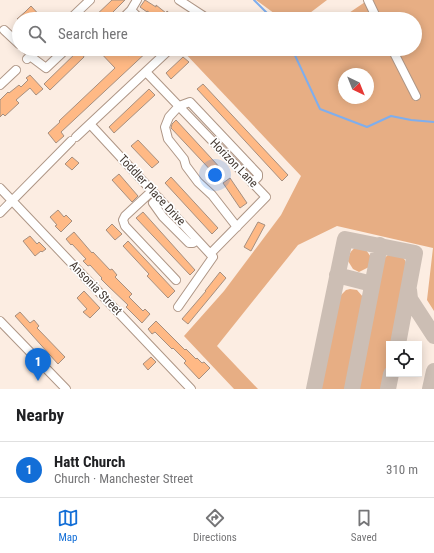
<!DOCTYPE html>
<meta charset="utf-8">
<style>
body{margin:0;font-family:"Roboto Condensed",sans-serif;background:#f2f2f2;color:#202124}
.controls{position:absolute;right:12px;bottom:12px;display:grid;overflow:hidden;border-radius:0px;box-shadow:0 2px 10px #0003}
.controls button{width:36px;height:36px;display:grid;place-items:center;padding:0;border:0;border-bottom:1px solid #e0e0e0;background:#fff;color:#202124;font:20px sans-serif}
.compass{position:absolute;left:338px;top:68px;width:36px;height:36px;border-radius:50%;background:#fff;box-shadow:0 2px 10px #0003;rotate:137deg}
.you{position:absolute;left:215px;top:175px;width:14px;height:14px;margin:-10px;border:3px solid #fff;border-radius:50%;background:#1a73e8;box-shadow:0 0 0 6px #1a73e833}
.badge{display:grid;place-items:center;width:26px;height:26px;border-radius:50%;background:#126ed7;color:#fff;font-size:13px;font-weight:700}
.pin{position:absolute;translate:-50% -33px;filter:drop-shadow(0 1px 2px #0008)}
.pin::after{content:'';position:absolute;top:21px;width:14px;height:12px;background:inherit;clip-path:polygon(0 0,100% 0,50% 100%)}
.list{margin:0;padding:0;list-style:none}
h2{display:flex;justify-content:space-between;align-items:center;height:52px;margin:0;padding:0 16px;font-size:17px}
h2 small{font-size:13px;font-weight:400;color:#757577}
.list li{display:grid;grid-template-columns:26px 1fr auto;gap:12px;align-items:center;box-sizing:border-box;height:56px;padding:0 16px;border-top:1px solid #e0e0e0}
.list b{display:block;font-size:15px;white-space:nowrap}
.list p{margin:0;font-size:13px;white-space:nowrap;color:#757577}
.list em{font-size:13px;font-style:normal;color:#757577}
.icon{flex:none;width:22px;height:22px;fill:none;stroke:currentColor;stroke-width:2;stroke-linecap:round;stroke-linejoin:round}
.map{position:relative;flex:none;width:434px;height:389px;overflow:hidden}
.search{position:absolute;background:#fff;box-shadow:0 2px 10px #0003;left:12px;right:12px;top:12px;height:44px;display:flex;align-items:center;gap:10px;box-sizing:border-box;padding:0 14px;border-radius:22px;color:#757577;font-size:15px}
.sheet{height:108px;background:#fff}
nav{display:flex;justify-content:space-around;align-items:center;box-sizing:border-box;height:56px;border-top:1px solid #e0e0e0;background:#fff;font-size:11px;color:#757577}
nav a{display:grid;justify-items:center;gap:2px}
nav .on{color:#126ed7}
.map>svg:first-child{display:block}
</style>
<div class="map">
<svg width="434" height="389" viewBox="0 0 434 389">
<rect width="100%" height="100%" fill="#fcede2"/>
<path fill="#e7ae84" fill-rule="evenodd" d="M256 0H327L302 19H282Z
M368 0H434V311L427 300 433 248 337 226 298 245 217 346 258 389H234L184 336 224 291 281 215 301 176 182 50 262 49 270 56 288 49H415V19H340ZM344 74H368V98H344Z
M358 247 366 250 371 257 369 267 359 272 353 269 348 261C349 254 351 249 358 247Z
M396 253C405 257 406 261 408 270L393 344H389V363L383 389H355L382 260 388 255Z
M350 289 357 290 363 297 345 389H321L340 296 346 290Z"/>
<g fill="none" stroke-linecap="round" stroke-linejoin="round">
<path stroke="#7faeed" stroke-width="2" d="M254 0 273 19
M292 49 320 109 367 127 391 116 411 120 434 122"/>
<path stroke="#ccbeb4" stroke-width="16" d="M337 275 372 284
M409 290 410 299 434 336
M314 389 345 239 415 253 398 344
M352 389 380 245
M388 389 391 374
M430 389 434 371"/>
</g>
<path fill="#ffb985" stroke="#a68f7f" d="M112 0H125L106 19H92Z
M145 0 156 7V5L166 13 167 11 176 19H162L158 16 157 17 147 11V12L140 7Z
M31 6 43 19H17L25 12Z
M80 49H89L83 55 84 57 50 90 44 84Z
M97 49H121L128 56 136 49H150L61 132 64 136 56 143 48 133 60 122 59 121 115 68Z
M183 57 189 62 171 79 166 73Z
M30 75 43 89 36 95 30 88 16 100 19 103 5 116 3 114 0 117V100L8 92 9 93 19 85 21 87 28 80 26 78Z
M203 84 288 175 282 181 197 89Z
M149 89 155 95 114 133 109 127Z
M176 120 223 171 217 177 171 128 172 124Z
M138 140 159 162 152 168 131 146Z
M72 157 79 163 72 170 65 164Z
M119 174 138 196 132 202 112 180Z
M171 177 218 228 212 234 165 183Z
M230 178 247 203 240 208 223 183Z
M58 210 64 217 66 215 72 221 61 232 55 226 57 225 50 217Z
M143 212 195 270 190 275 136 218Z
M258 222 265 225 251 251 244 247Z
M112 224 122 234 115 240 106 230Z
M74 232 92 253 93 252 110 270 112 269 117 275 115 277 132 294 129 297 143 311 145 309 150 314 142 323 126 307 128 305 107 285 101 279 102 278 90 265 88 266 83 261 86 259 72 244 71 245 66 239Z
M30 236 37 244 39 242 46 249 42 252 41 251 35 256 23 241Z
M128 241 175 291 168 298 147 276 149 274 123 246Z
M220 272 226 278 188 324 182 319 206 291H205Z
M84 291 100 308 90 318 83 312 87 309 77 298Z
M20 312 30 323 34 320 39 326 37 328 65 357 58 364 15 316Z
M156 321 185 350 186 349 196 359 197 358 202 363 204 362 210 368 199 379 184 363 186 361 173 348 172 349 155 332 152 334 148 329Z
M151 357 156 362 148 370 143 364Z"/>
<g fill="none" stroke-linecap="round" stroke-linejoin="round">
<g stroke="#ae9686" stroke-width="10">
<path id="minor" d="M179 0 205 17 203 19
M368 0 377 19
M131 10 140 19
M70 19 90 0
M122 19 131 10 137 0
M4 30 19 44
M26 49 33 54
M392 49 416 96
M30 56 46 68 63 52V49
M27 59 38 49
M146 72 266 197 210 254
M0 85 16 70
M90 124 213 257 178 307
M76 137 170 49
M0 188 191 389
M152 191 125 216 123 220 125 226 176 280
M159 198 153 203 163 217 189 243H193L197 240
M0 213 71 141
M237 227 212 195 198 182 186 166 184 159 168 139 165 127 169 117 179 106 190 102 258 174V177L252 183
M0 321 66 389"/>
</g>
<use href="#minor" stroke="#fff" stroke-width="8"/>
</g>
<g text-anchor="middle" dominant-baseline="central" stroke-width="3.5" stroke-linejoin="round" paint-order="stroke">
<g font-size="12" fill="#423831" stroke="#fff">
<text transform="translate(234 163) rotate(46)">Horizon Lane</text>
<text transform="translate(152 190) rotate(47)">Toddler Place Drive</text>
<text transform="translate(96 288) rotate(46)">Ansonia Street</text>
</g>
</g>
</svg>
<div class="controls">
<button><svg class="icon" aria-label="locate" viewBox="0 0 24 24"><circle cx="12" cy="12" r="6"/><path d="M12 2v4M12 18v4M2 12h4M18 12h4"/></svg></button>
</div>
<svg class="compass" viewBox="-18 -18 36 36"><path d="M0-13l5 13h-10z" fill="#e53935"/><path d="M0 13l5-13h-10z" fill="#757577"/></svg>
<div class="you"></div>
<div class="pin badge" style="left:38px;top:381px">1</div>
<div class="search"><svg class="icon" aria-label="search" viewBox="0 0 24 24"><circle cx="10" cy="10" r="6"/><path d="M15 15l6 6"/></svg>Search here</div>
</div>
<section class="sheet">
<h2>Nearby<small></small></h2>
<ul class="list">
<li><span class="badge">1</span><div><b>Hatt Church</b><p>Church · Manchester Street</p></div><em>310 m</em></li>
</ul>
</section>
<nav>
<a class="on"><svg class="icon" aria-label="map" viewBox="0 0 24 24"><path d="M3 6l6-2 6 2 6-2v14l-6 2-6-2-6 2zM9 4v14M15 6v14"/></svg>Map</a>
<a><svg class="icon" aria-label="directions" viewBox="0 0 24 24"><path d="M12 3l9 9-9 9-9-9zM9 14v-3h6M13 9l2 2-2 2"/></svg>Directions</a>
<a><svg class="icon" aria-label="saved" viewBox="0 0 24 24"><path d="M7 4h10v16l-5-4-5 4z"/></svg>Saved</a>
</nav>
